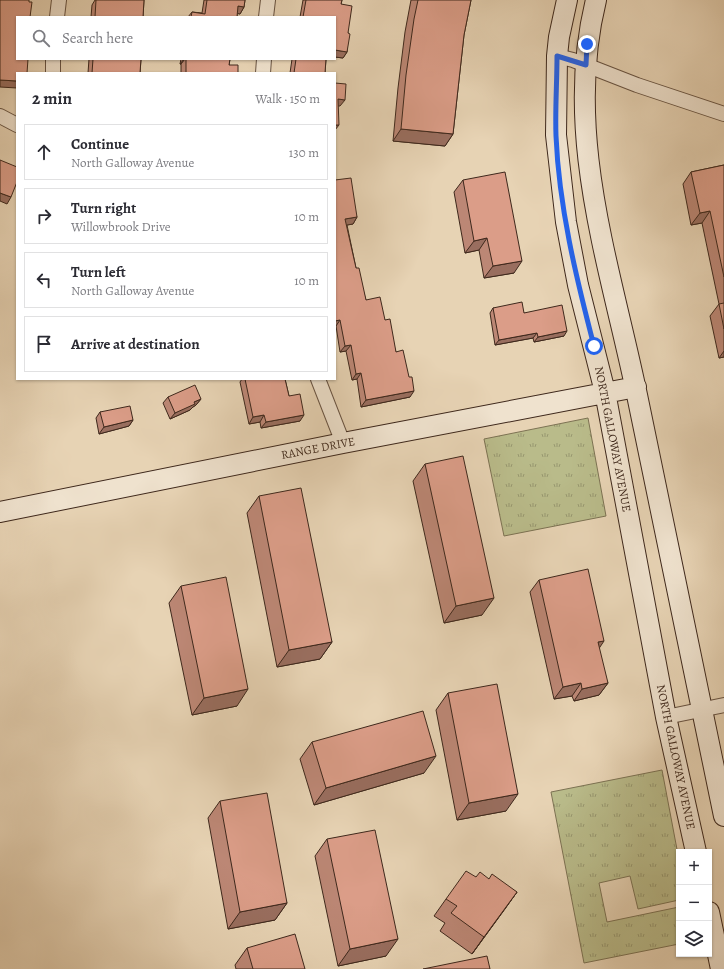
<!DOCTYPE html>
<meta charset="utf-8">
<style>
body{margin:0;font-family:Alegreya,serif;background:#f7f7f7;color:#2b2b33}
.controls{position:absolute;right:12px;bottom:12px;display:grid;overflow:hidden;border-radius:0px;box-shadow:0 1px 3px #0004}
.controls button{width:36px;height:36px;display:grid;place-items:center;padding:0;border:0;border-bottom:1px solid #e1e1e2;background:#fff;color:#2b2b33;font:20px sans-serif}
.stop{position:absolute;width:12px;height:12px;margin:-9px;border:3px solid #2563eb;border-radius:50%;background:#fff}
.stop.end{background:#2563eb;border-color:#fff;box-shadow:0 1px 4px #0008}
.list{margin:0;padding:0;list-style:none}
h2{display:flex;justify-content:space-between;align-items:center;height:52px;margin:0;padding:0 16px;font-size:17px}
h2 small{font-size:13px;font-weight:400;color:#7c7c81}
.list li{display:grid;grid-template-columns:26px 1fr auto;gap:12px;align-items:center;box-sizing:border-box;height:56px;margin:0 8px 8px;padding:0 8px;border:1px solid #e1e1e2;border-radius:0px}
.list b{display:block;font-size:15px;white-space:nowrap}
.list p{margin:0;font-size:13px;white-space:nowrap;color:#7c7c81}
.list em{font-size:13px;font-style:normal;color:#7c7c81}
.icon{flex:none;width:22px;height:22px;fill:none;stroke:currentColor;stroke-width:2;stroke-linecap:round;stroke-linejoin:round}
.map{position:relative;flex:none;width:724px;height:969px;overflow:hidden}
.search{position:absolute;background:#fff;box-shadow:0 1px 3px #0004;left:16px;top:16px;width:320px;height:44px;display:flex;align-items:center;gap:10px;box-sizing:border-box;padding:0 14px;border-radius:0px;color:#7c7c81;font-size:15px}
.panel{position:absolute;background:#fff;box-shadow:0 1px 3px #0004;left:16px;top:72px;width:320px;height:308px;border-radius:0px}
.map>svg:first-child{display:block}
</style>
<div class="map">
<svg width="724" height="969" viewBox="0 0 724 969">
<defs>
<pattern id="grass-tufts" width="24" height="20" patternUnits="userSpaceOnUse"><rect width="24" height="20" fill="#b9bb8a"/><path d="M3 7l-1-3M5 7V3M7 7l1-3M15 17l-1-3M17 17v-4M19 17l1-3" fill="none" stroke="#989870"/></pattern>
</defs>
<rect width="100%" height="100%" fill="#e7d3b4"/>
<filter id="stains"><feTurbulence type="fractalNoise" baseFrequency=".005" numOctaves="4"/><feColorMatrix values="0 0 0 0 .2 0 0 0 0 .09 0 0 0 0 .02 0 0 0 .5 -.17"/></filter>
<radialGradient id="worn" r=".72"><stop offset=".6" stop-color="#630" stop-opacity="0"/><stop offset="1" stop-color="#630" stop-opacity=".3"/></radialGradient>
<path fill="url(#grass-tufts)" stroke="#7c7253" d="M588 418 606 516 504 536 484 439Z
M662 770 679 860V900L638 909 630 876 599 883 607 922 679 907V944L584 963 551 792Z"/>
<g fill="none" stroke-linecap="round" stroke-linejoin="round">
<g stroke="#685342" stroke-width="16">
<path id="street" d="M57 17 59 0
M266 17 268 0
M557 56 573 60 637 85 724 114
M53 73V59
M263 73 264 59
M0 116 17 125
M318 379 343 443
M666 717 724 705"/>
</g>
<g stroke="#3e281c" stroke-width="22">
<path id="secondary" d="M567 0 559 37 557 56 556 135 566 222 578 285 605 392 666 717 696 852
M596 0C563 133 610 265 637 395 666 535 695 676 724 816
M0 512 343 443 636 387
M709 912 721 969"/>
</g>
<use href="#street" stroke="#efe2ce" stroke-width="14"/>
<use href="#secondary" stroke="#efe2ce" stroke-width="20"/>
</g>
<path fill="#bc8775" stroke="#3e281c" d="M95 0H144L143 17H91L92 5Z
M204 0H245L244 7 240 14 237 13V17H188L192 12 202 13Z
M303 0H342L341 4 348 33 347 52 343 58 335 57V17H300Z
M411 0H471L464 35 453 134 445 146 393 141 398 88 405 32Z
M89 59H141L140 73H88Z
M181 59H230L229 65 238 73H181V64H180Z
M292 59H326L325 73H290Z
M724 165V357L719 358 710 316 719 304 702 223 691 225 683 184 691 172Z
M335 180 357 217 353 224 347 225 356 268 366 300 385 320 396 352 410 397 361 407 357 379 352 380 346 351 340 352 336 326Z
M463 180 514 273 484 278 479 250 465 253 454 192Z
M493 308 524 313 564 336 534 342 533 338 495 345 490 313Z
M242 379H285L289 396 300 421 261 428 260 422 249 424 240 382Z
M168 397 201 399 196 405 193 407 190 410 170 419 163 403Z
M100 412 133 420 129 426 99 434 96 418Z
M425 464 482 615 444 623 413 481Z
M259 496 332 642 320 659 277 667 247 513Z
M539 580 608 683 599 695 574 701 572 696 554 699 530 592Z
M181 586 237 706 192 715 169 603Z
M448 693 506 811 457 820 436 710Z
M312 742 424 773 314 805 300 759Z
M220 801 287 903 275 920 228 929 208 818Z
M327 839 386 956 338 966 315 856Z
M476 877 489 879 517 892 472 954 440 931 445 923 434 916 446 899Z
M247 948 305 969H236L235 965Z"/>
<path fill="#996e5f" stroke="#3e281c" d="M238 6 244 7 240 14 234 13Z
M335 50 347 52 343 58 335 57Z
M184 59H185L181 64H180Z
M0 80 17 81V88L0 87Z
M338 99 345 100 340 106H335Z
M335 125H339L335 130Z
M401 129 453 134 445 146 393 141Z
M0 193 11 197 7 204 0 201Z
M710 211 702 223 691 225 700 213Z
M357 217 353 224 341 226 345 219Z
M487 238 479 250 465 253 474 241Z
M522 261 514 273 484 278 493 266Z
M340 320 336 326 335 327V321Z
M567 331 564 336 534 342 538 337Z
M537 333 533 338 495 345 499 340Z
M351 345 346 351 340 352 345 346Z
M724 351V357L719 358Z
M361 373 357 379 352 380 356 374Z
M414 391 410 397 361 407 366 400Z
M201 399 196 405 193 407 190 410 170 419 175 413 194 402Z
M264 415 260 422 249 424 253 417Z
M304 415 300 421 261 428 266 422Z
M133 420 129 426 99 434 104 427Z
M494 598 482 615 444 623 456 606Z
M604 641 596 653 598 642Z
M332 642 320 659 277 667 289 650Z
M581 683 572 696 554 699 563 687Z
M608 683 599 695 574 701 582 689Z
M248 689 237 706 192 715 204 698Z
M436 756 424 773 314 805 326 788Z
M518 794 506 811 457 820 469 803Z
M517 892 505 909 472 954 484 937Z
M287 903 275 920 228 929 240 912Z
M398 939 386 956 338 966 350 949Z"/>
<path fill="#db9d88" stroke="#3e281c" d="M0 0H29V2H32L30 17H17V59H28L27 73H17V81L0 80Z
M96 0H144L143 17H95Z
M207 0H245L244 7 238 6 237 17H191L192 12 205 14Z
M306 0H342L341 4 352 6 348 33 350 34 347 52 335 50V17H303Z
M418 0H471L464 35 453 134 401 129 406 75 414 19Z
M93 59H141L140 73H92Z
M186 59H230L229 65H238V73H186Z
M296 59H326L325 73H294Z
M335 83 346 84 345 100 338 99 339 125H335Z
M0 160 17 167V182L11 197 0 193Z
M724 165V277L710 211 700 213 691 172Z
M505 172 522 261 493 266 487 238 474 241 463 180Z
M351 178 357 217 345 219 356 268H359L366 300 380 297 385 320 390 319 396 352 403 350 409 377H412L414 391 366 400 361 373 356 374 351 345 345 346 340 320 335 321V180Z
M522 302 524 313 562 305 567 331 538 337 537 333 499 340 493 308Z
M724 303V329L719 304Z
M245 379H285L289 396 300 394 304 415 266 422 264 415 253 417Z
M195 385 201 399 194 402 195 404 175 413 168 397Z
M130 406 133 420 104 427 100 412Z
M463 456 494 598 456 606 425 464Z
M301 488 332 642 289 650 259 496Z
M588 569 604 641 598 642 608 683 582 689 581 683 563 687 539 580Z
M226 577 248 689 204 698 181 586Z
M497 684 518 794 469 803 448 693Z
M423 711 436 756 326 788 312 742Z
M267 793 287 903 240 912 220 801Z
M375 830 398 939 350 949 327 839Z
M466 871 476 877 480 872 489 879 492 874 517 892 484 937 451 913 457 906 446 899Z
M295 934 305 969H253L247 948Z
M487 956 490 969H423Z"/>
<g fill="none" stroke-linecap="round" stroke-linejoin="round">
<path stroke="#2563eb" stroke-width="5" d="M587 44 586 65 557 56C557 83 555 109 556 136 559 207 576 277 594 346"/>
</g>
<g text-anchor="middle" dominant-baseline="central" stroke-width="3" stroke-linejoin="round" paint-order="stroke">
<g font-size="12" fill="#3e281c" stroke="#efe2ce">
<text transform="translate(613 439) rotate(79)">NORTH GALLOWAY AVENUE</text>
<text transform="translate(318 448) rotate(-11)">RANGE DRIVE</text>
<text transform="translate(676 757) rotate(78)">NORTH GALLOWAY AVENUE</text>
</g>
</g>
<rect width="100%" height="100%" filter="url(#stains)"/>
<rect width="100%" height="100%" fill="url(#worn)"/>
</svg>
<div class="controls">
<button>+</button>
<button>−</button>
<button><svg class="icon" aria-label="layers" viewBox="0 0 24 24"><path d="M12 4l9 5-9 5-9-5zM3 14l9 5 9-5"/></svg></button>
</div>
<div class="stop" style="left:594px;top:346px"></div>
<div class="stop end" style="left:587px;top:44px"></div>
<div class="search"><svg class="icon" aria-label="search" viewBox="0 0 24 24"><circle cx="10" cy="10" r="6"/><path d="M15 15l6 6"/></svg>Search here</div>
<section class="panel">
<h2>2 min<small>Walk · 150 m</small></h2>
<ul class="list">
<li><svg class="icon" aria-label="ahead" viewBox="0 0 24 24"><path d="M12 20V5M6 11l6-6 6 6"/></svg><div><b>Continue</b><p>North Galloway Avenue</p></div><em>130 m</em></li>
<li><svg class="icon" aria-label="right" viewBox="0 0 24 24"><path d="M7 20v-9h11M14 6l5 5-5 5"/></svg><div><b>Turn right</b><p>Willowbrook Drive</p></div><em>10 m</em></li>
<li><svg class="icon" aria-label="left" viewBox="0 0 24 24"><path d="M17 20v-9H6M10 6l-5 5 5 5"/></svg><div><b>Turn left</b><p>North Galloway Avenue</p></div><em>10 m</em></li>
<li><svg class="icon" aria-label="arrive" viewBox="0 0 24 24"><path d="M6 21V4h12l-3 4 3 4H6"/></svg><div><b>Arrive at destination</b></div></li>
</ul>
</section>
</div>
